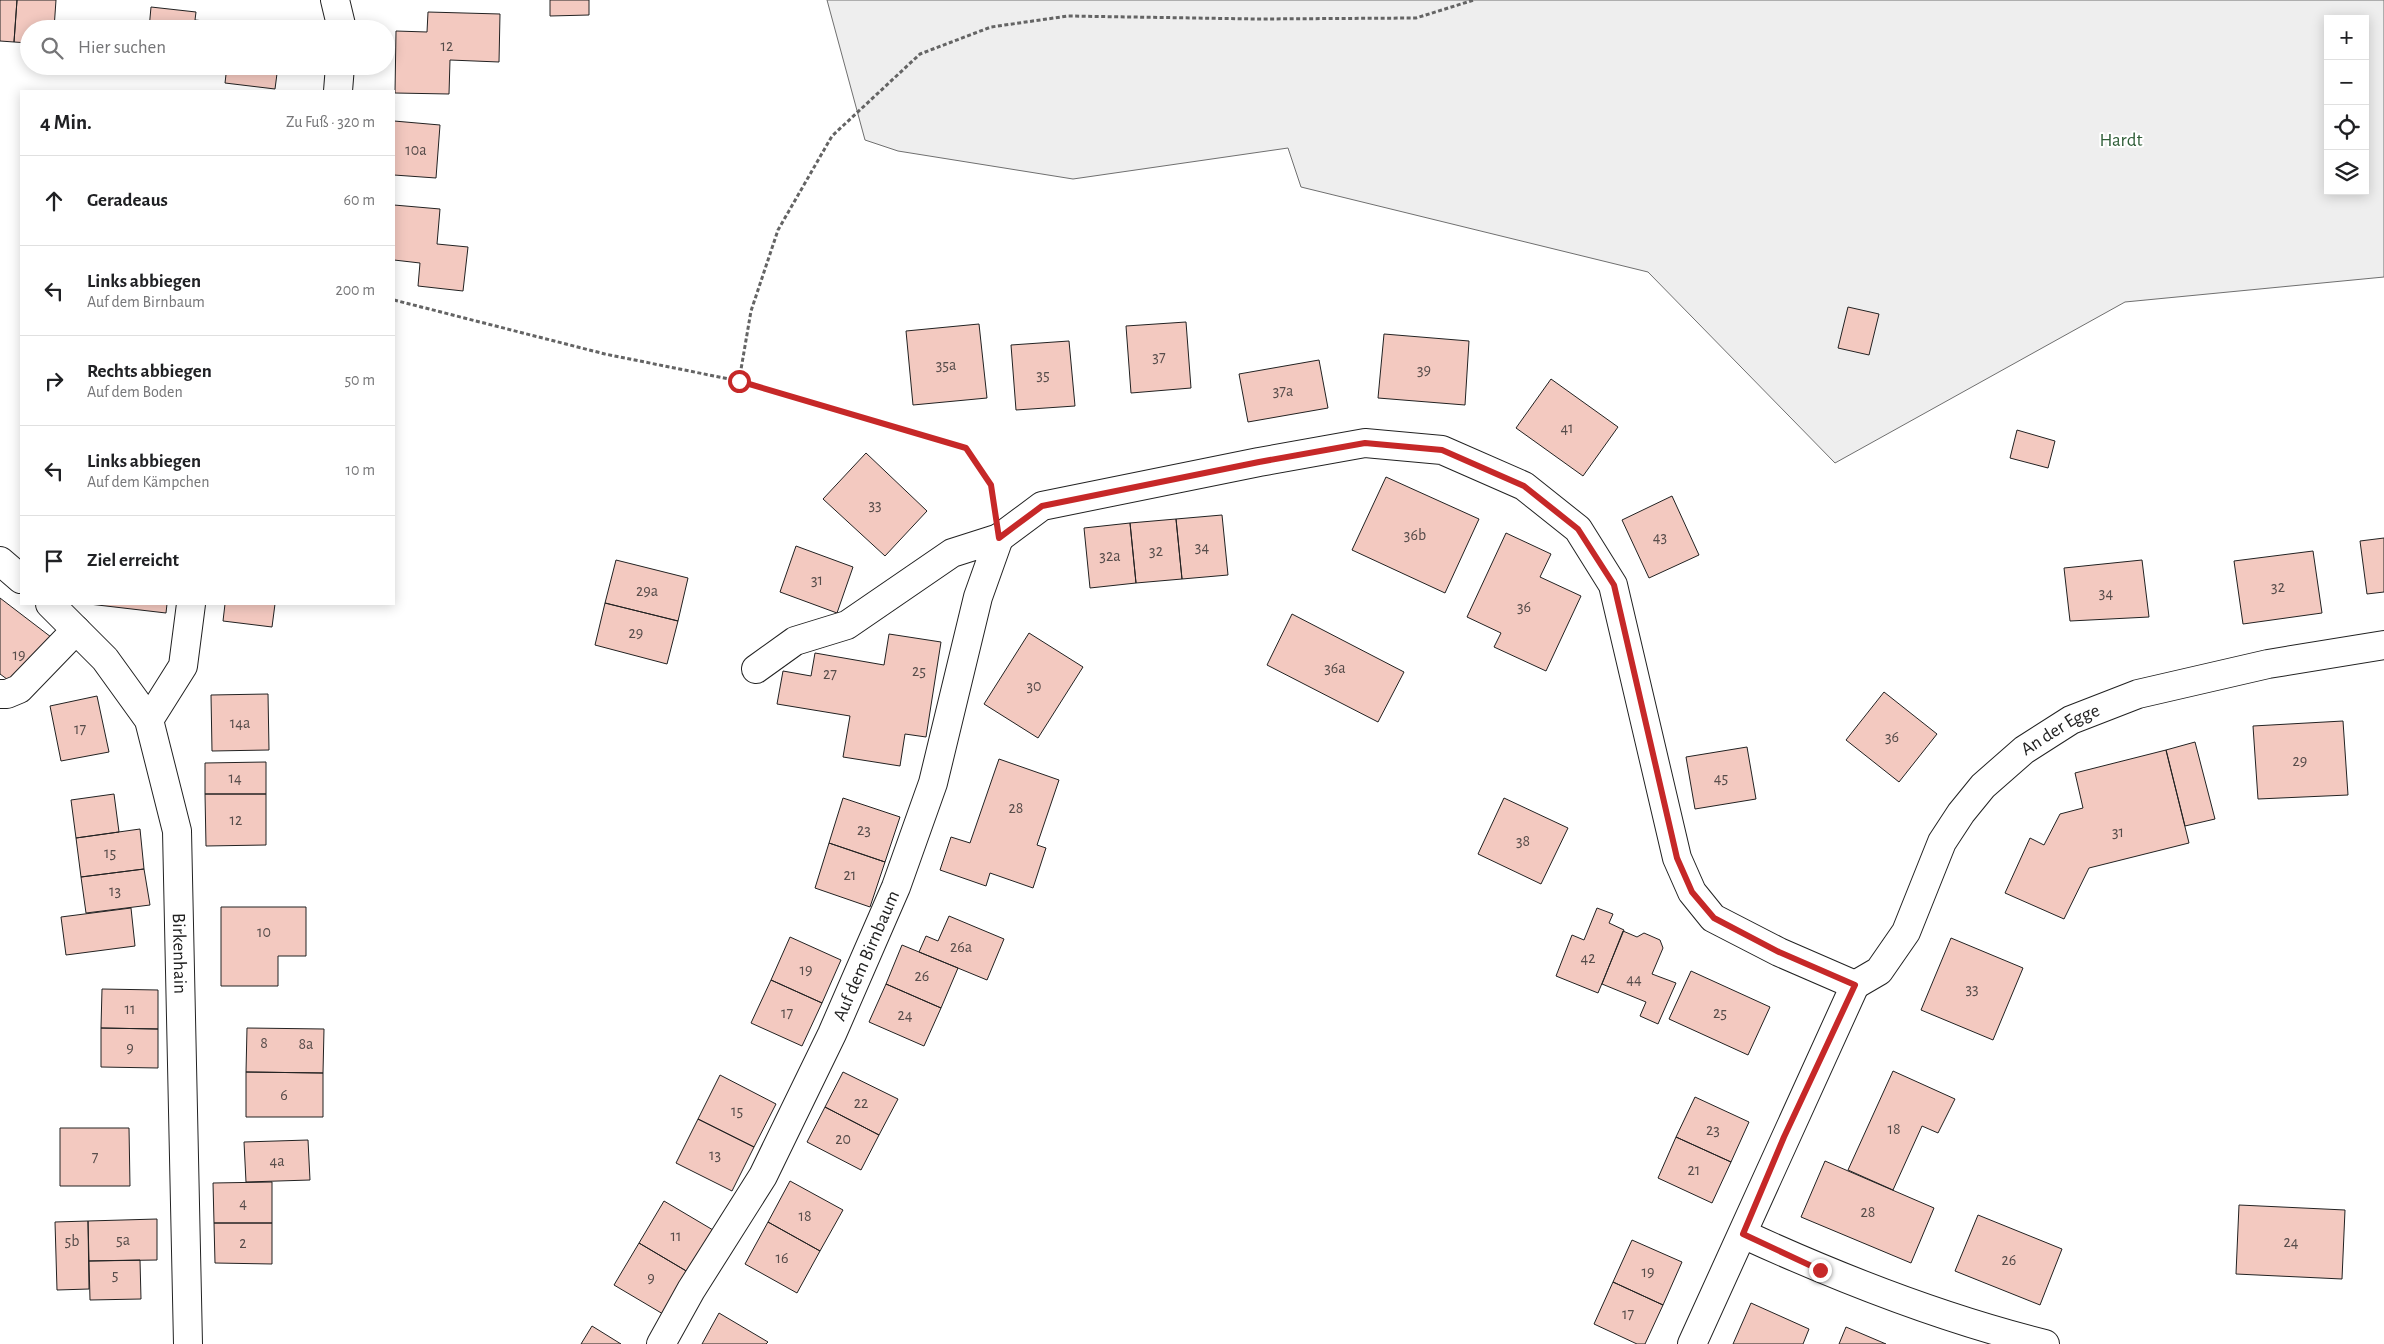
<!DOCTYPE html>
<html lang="de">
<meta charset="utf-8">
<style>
body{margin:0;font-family:"Alegreya Sans",sans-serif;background:#f6f6f6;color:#202124}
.controls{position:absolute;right:15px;top:15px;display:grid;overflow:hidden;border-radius:0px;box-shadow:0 2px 12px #0003}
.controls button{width:45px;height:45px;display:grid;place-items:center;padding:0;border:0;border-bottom:1px solid #e0e0e0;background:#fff;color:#202124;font:25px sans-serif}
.stop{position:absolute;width:15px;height:15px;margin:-11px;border:4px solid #c62828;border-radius:50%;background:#fff}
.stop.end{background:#c62828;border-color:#fff;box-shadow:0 1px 5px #0008}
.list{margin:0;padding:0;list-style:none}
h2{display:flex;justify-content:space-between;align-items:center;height:65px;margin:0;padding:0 20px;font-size:21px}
h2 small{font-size:16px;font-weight:400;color:#757577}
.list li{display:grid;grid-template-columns:32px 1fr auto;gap:15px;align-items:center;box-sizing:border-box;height:90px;padding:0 20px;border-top:1px solid #e0e0e0}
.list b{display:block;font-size:19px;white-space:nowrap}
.list p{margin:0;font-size:16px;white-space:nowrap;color:#757577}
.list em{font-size:16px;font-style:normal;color:#757577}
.icon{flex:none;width:28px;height:28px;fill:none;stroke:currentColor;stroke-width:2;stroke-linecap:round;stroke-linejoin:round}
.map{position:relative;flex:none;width:2384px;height:1344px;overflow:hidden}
.search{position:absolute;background:#fff;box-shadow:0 2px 12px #0003;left:20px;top:20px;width:375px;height:55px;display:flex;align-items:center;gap:12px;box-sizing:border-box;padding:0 18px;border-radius:28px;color:#757577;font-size:19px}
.panel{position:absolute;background:#fff;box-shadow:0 2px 12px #0003;left:20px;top:90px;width:375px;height:515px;border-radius:0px}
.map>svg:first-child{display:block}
</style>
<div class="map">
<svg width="2384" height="1344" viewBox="0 0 2384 1344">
<rect width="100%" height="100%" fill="#fff"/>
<path fill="#eee" stroke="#6f6f6f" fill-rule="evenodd" d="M827 0H2384V277L2125 302 1835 463 1648 272 1301 187 1288 148 1073 179 898 151 865 140ZM2328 19H2365V191H2328Z"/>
<path fill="#f3c9c0" stroke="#222" d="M0 0H17L14 42 0 41Z
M17 0H56L54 29H29V43L14 42Z
M550 0H589V15L550 16Z
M151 7 196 12 195 20 278 29H149Z
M428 12 500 14 499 62 450 60 449 94 395 93 396 31 427 32Z
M227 66H278L275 89 225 83Z
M394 121 440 125 436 178 394 175Z
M394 205 440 209 437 244 468 247 463 291 418 286 420 263 394 260Z
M1848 307 1879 314 1869 355 1838 348Z
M1186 322 1191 388 1131 393 1126 326Z
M979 324 987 398 913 405 906 331Z
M1384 334 1469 341 1465 405 1378 398Z
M1069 341 1075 406 1016 410 1011 345Z
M1319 360 1328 408 1248 422 1239 374Z
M1551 379 1618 427 1583 476 1516 428Z
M2017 430 2055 441 2048 468 2010 458Z
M866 453 927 511 885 556 823 499Z
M1386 477 1479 519 1445 593 1352 550Z
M1672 496 1699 555 1649 578 1622 520Z
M1222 515 1228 575 1182 579 1176 519Z
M1176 519 1182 579 1136 583 1130 523Z
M1130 523 1136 583 1090 588 1084 528Z
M1506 533 1551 554 1540 577 1581 596 1546 671 1494 647 1501 633 1467 617Z
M2384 538V592L2367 594 2360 541Z
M796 546 853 567 837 613 780 592Z
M2313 551 2322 613 2243 624 2234 561Z
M616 560 688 578 678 621 605 603Z
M2142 560 2149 617 2070 621 2064 568Z
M0 598 51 637 15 685 0 674Z
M605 603 678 621 667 664 595 645Z
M89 604H167L166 613Z
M225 604H275L272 627 223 621Z
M1292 614 1404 672 1378 722 1267 665Z
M1029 633 1083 667 1038 738 984 704Z
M889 634 941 642 926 737 905 734 900 766 843 757 850 716 777 704 783 671 811 676 815 653 884 665Z
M1884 692 1937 734 1899 782 1846 740Z
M268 694 269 750 212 751 211 695Z
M97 696 109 752 61 761 50 706Z
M2343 721 2348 795 2258 799 2253 726Z
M2195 742 2215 819 2185 826 2166 750Z
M1747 747 1756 799 1695 809 1686 757Z
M2166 750 2189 843 2089 868 2064 919 2005 893 2030 838 2044 845 2060 814 2083 808 2075 773Z
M999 759 1059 780 1037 845 1046 848 1033 888 990 873 986 886 940 870 951 837 970 843Z
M266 762V794H205V763Z
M114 794 119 832 76 838 71 800Z
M205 794H266V845L206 846Z
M843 798 900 817 885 862 829 843Z
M1504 798 1568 828 1541 884 1478 854Z
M140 829 144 869 81 877 76 838Z
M829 843 885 862 870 907 815 888Z
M144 869 150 905 86 913 81 877Z
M221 907H306V956H278V986H221Z
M131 908 135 946 66 955 61 917Z
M1597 908 1613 914 1609 923 1624 930 1598 993 1556 976 1572 935 1584 940Z
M949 916 1004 939 987 980 919 952 926 936 938 941Z
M1623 931 1637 937 1644 933 1660 940 1663 948 1652 974 1676 983 1658 1024 1640 1016 1646 1002 1602 984Z
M790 937 841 960 822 1003 771 980Z
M1951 938 2023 968 1993 1040 1921 1010Z
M902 945 958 968 941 1008 886 984Z
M1691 971 1770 1007 1748 1055 1669 1019Z
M771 980 822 1003 802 1046 751 1023Z
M886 984 941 1008 924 1046 869 1022Z
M102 989 158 990V1029L101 1028Z
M101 1028 158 1029V1068L101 1067Z
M247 1028 324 1029 323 1073 246 1072Z
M1893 1071 1955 1099 1938 1133 1922 1126 1893 1190 1848 1170Z
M246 1072 323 1073V1117H246Z
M843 1072 898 1099 879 1135 825 1107Z
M720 1075 776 1104 754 1147 698 1119Z
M1695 1097 1749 1122 1731 1162 1676 1137Z
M825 1107 879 1135 861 1170 807 1142Z
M698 1119 754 1147 732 1191 676 1163Z
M60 1128H129L130 1186H60Z
M1676 1137 1731 1162 1712 1203 1658 1178Z
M308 1140 310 1180 246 1182 244 1142Z
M1825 1161 1934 1208 1911 1263 1801 1217Z
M790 1181 843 1210 820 1251 768 1222Z
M272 1182V1223H214L213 1183Z
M664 1201 713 1230 688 1272 639 1243Z
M2239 1205 2345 1210 2342 1279 2236 1274Z
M1978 1215 2062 1249 2040 1305 1955 1271Z
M157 1219V1260L89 1261 88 1221Z
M88 1221 89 1289 57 1290 55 1222Z
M768 1222 820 1251 797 1293 745 1264Z
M214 1223H272V1264L215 1263Z
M1632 1240 1682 1262 1663 1305 1613 1282Z
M639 1243 688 1272 663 1314 614 1285Z
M140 1260 141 1299 90 1300 89 1261Z
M1613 1282 1663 1305 1645 1344H1637L1594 1324Z
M1751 1303 1809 1329 1803 1344H1733Z
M719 1313 768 1342 766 1344H702Z
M592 1326 621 1344H581Z
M1846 1327 1886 1344H1839Z"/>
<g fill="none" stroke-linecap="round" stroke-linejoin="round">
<g stroke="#222" stroke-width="30">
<g id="minor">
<path d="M335 0 342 29"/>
<path d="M338 91 340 66"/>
<path d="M999 538 1042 506 1259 462 1365 443 1442 450 1524 486 1578 529 1613 585 1677 858 1692 892 1713 918 1779 952 1855 985"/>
<path d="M0 561 21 579"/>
<path id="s1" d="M50 604 105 659 149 720 177 831 188 1344"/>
<path d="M0 694H7L19 689 76 630"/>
<path d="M149 720 183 666 191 604"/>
<path id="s2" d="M1855 985 1879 971 1906 932 1942 842 1961 813 1983 786 2024 750 2071 720 2138 694 2268 664 2384 645"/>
<path d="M1743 1234C1841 1279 1940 1318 2045 1344"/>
<path id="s3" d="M661 1344 691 1290 763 1176 832 1034 896 887 933 783 978 597 999 538 952 553 847 625 795 641 756 669"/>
<path d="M1692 1344 1855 985"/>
</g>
</g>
<path stroke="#646464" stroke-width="3" stroke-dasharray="4 2.5" stroke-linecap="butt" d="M394 300 605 354 739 381 966 448 991 485 993 498
M739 381 751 311 778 230 832 136 920 54 991 27 1068 16 1257 19 1416 18 1474 0"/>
<use href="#minor" stroke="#fff" stroke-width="28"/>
</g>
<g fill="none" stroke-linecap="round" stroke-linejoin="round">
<path stroke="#c62828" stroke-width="6" d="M739 381 966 448 991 485 999 538 1042 506 1259 462 1365 443 1442 450 1524 486 1578 529 1614 585 1677 858 1692 892 1714 918 1779 952 1855 985 1784 1137 1743 1234 1820 1270"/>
</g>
<g text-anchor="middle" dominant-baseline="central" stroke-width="4" stroke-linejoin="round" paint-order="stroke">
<g font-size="16" fill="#564c4a">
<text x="447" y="46">12</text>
<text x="416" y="150">10a</text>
<text x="1159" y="357">37</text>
<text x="946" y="365">35a</text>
<text x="1424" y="370">39</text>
<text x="1043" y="375">35</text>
<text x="1283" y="391">37a</text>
<text x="1567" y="428">41</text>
<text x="875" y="505">33</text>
<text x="1415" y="535">36b</text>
<text x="1660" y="537">43</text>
<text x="1202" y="547">34</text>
<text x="1156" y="551">32</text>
<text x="1110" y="556">32a</text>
<text x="817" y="580">31</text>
<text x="2278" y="587">32</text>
<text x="647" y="591">29a</text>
<text x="2106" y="593">34</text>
<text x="1524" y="607">36</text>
<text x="636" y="633">29</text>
<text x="19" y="655">19</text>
<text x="1335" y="668">36a</text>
<text x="919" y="671">25</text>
<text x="830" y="674">27</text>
<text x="1034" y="686">30</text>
<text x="240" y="723">14a</text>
<text x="80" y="729">17</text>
<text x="1892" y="737">36</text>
<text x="2300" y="761">29</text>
<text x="235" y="778">14</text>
<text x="1721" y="778">45</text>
<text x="1016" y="808">28</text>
<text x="236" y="820">12</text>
<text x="864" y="830">23</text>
<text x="2118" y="832">31</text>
<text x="1523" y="841">38</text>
<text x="110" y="853">15</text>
<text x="850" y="875">21</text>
<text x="115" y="891">13</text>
<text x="264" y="932">10</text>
<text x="961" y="947">26a</text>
<text x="1588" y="958">42</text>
<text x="806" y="970">19</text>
<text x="922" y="976">26</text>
<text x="1634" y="979">44</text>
<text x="1972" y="989">33</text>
<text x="130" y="1009">11</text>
<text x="787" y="1013">17</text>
<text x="1720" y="1013">25</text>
<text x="905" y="1015">24</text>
<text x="264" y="1043">8</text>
<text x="306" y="1044">8a</text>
<text x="130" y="1048">9</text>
<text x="284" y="1095">6</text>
<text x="861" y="1103">22</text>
<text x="737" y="1111">15</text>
<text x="1894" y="1129">18</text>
<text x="1713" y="1130">23</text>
<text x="843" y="1139">20</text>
<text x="715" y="1155">13</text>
<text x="95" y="1157">7</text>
<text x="277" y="1161">4a</text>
<text x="1694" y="1170">21</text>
<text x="243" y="1203">4</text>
<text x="1868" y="1212">28</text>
<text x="805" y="1216">18</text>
<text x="676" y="1236">11</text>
<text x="123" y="1240">5a</text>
<text x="72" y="1241">5b</text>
<text x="2291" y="1242">24</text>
<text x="243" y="1243">2</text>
<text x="782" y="1258">16</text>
<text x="2009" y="1260">26</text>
<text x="1648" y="1272">19</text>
<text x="115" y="1275">5</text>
<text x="651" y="1278">9</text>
<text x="1628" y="1314">17</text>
</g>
<g font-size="19" fill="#2f5e38" stroke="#fff">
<text x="2121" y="140">Hardt</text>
</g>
<g font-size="19" fill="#222" stroke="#fff">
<text stroke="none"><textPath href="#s2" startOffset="338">An der Egge</textPath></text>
<text stroke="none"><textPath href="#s1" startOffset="390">Birkenhain</textPath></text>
<text stroke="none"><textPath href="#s3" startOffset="440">Auf dem Birnbaum</textPath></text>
</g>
</g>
</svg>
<div class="controls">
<button>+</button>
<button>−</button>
<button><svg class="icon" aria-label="locate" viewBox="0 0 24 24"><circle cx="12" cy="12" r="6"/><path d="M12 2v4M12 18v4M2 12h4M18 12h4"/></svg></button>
<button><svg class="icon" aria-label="layers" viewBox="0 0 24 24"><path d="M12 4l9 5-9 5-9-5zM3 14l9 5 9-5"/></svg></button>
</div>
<div class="stop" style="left:739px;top:381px"></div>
<div class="stop end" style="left:1820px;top:1270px"></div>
<div class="search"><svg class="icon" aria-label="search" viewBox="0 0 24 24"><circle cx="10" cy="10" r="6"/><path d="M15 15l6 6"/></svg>Hier suchen</div>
<section class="panel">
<h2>4 Min.<small>Zu Fuß · 320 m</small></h2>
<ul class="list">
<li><svg class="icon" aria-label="ahead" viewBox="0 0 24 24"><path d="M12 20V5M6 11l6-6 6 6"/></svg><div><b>Geradeaus</b></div><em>60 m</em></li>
<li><svg class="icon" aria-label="left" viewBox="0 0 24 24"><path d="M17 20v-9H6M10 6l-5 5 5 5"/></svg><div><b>Links abbiegen</b><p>Auf dem Birnbaum</p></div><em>200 m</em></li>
<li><svg class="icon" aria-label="right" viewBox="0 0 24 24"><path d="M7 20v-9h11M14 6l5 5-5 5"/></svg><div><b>Rechts abbiegen</b><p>Auf dem Boden</p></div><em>50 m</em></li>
<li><svg class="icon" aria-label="left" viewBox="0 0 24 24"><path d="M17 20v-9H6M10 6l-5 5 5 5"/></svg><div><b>Links abbiegen</b><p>Auf dem Kämpchen</p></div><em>10 m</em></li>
<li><svg class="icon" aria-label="arrive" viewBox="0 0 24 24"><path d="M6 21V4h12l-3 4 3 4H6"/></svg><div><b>Ziel erreicht</b></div></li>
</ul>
</section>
</div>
